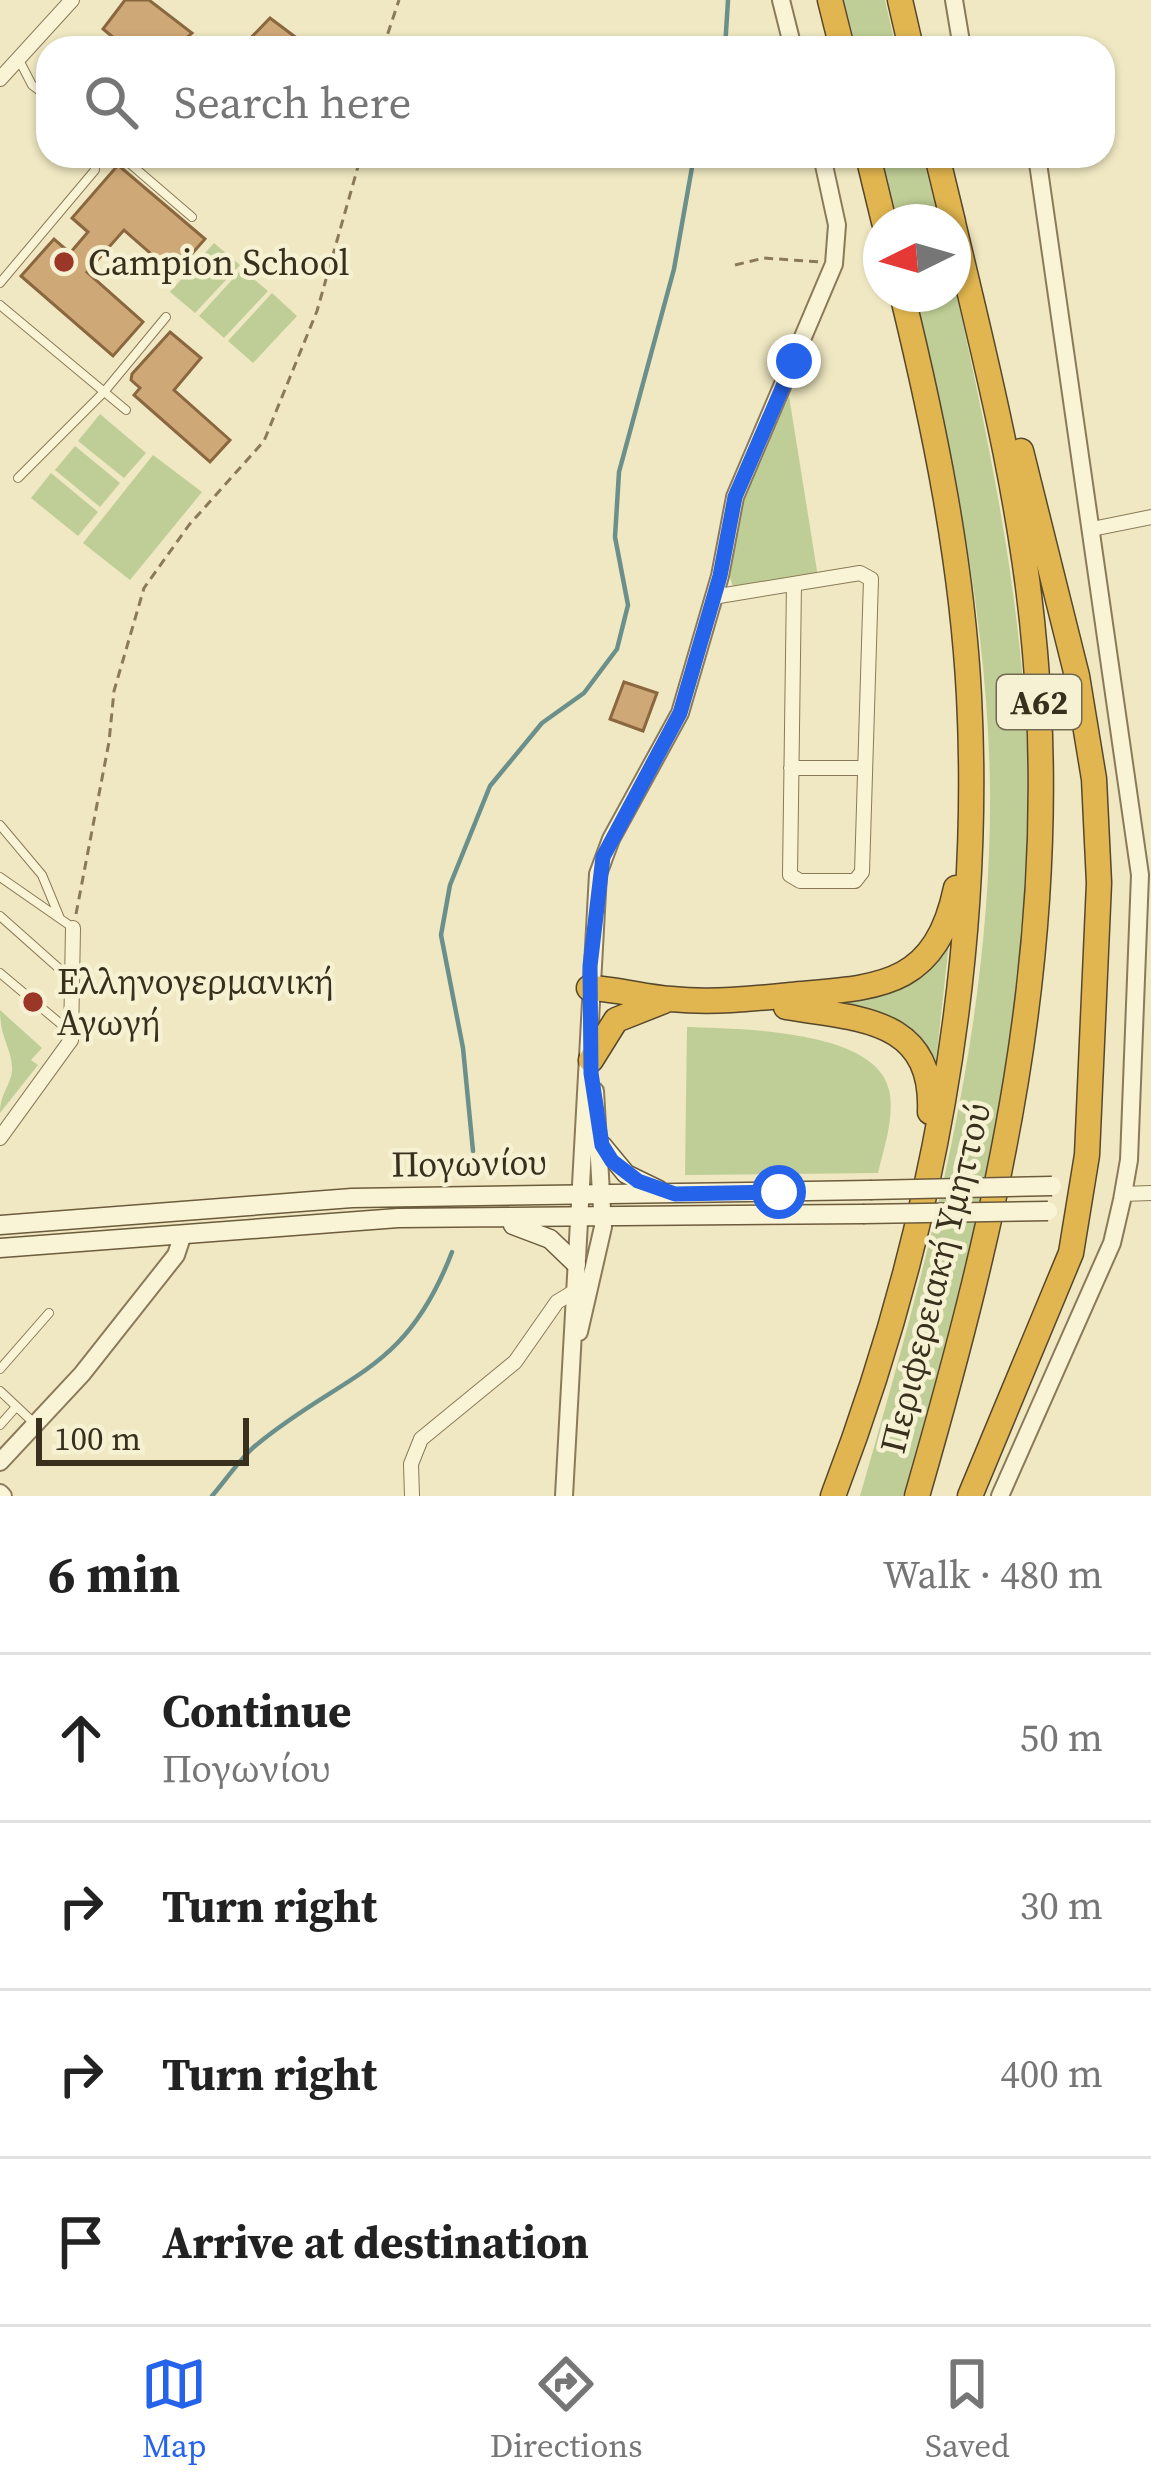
<!DOCTYPE html>
<meta charset="utf-8">
<style>
body{margin:0;font-family:"Source Serif 4",serif;background:#f2f2f2;color:#222}
.compass{position:absolute;left:863px;top:204px;width:108px;height:108px;border-radius:50%;background:#fff;box-shadow:0 3px 9px #0004;rotate:265deg}
.scale{position:absolute;left:36px;bottom:30px;width:213px;box-sizing:border-box;padding-left:12px;border:6px solid #392f1d;border-top:0;font-size:33px;line-height:42px;white-space:nowrap;color:#392f1d;-webkit-text-stroke:9px #f6f1d2;paint-order:stroke}
.stop{position:absolute;width:36px;height:36px;margin:-27px;border:9px solid #2563eb;border-radius:50%;background:#fff}
.stop.end{background:#2563eb;border-color:#fff;box-shadow:0 3px 12px #0008}
.list{margin:0;padding:0;list-style:none}
h2{display:flex;justify-content:space-between;align-items:center;height:156px;margin:0;padding:0 48px;font-size:51px}
h2 small{font-size:39px;font-weight:400;color:#767676}
.list li{display:grid;grid-template-columns:78px 1fr auto;gap:36px;align-items:center;box-sizing:border-box;height:168px;padding:0 48px;border-top:3px solid #e0e0e0}
.list b{display:block;font-size:45px;white-space:nowrap}
.list p{margin:0;font-size:39px;white-space:nowrap;color:#767676}
.list em{font-size:39px;font-style:normal;color:#767676}
.icon{flex:none;width:66px;height:66px;fill:none;stroke:currentColor;stroke-width:2;stroke-linecap:round;stroke-linejoin:round}
.map{position:relative;flex:none;width:1151px;height:1496px;overflow:hidden}
.search{position:absolute;background:#fff;box-shadow:0 3px 9px #0004;left:36px;right:36px;top:36px;height:132px;display:flex;align-items:center;gap:30px;box-sizing:border-box;padding:0 42px;border-radius:36px;color:#767676;font-size:45px}
.sheet{height:828px;background:#fff}
nav{display:flex;justify-content:space-around;align-items:center;box-sizing:border-box;height:168px;border-top:3px solid #e0e0e0;background:#fff;font-size:33px;color:#767676}
nav a{display:grid;justify-items:center;gap:6px}
nav .on{color:#2563eb}
.map>svg:first-child{display:block}
</style>
<div class="map">
<svg width="1151" height="1496" viewBox="0 0 1151 1496">
<rect width="100%" height="100%" fill="#efe8c2"/>
<path fill="#bfce96" d="M844 0H885L896 48H856Z
M882 156H923L939 222H898Z
M214 243 240 265 195 313 170 292Z
M242 269 268 291 224 338 199 316Z
M953 278C990 447 1027 617 1028 791 1029 1034 970 1264 903 1496H860C927 1264 992 1033 990 789 988 622 953 457 915 294H953Z
M272 293 297 316 253 363 228 341Z
M789 396 818 577 735 590C709 545 770 440 789 396Z
M100 414 146 453 124 478 78 441Z
M75 446 120 483 100 507 55 470Z
M153 455 202 492 130 580 83 543Z
M51 473 98 512 78 536 31 498Z
M950 934 934 1079 924 1055 802 1002 843 1001Z
M0 1010 42 1048 31 1060 38 1065 0 1113C0 1092 13 1083 12 1067 11 1046 0 1039 0 1010Z
M687 1027C738 1029 876 1029 889 1090 895 1116 884 1147 878 1173L685 1175Z"/>
<g fill="none" stroke-linecap="round" stroke-linejoin="round">
<path stroke="#6b908c" stroke-width="4.5" d="M725 48 728 0
M473 1151 463 1048 441 935 450 885 490 786 542 723 584 693 617 649 628 605 615 537 619 472 674 269 694 156
M212 1496C226 1480 239 1460 255 1446 344 1372 405 1375 452 1252"/>
</g>
<path fill="#cfa877" stroke="#8a673e" stroke-width="3" d="M125 0H149L192 33 175 48H126L103 29Z
M270 18 310 48H241Z
M118 165 205 239 174 274 124 230 87 272 143 322 113 356 21 276 54 239 70 253 88 232 72 218Z
M170 332 201 358 174 390 230 440 210 462 134 395 140 388 131 380 132 374Z
M624 682 657 693 643 731 610 719Z"/>
<g fill="none" stroke-linecap="round" stroke-linejoin="round">
<g stroke="#8a7a59" stroke-width="10">
<path id="service" d="M18 58 32 85 48 97
M121 156 192 217
M0 283 95 170 94 156
M0 305 126 410
M18 478 104 392 166 317
M0 825 42 875 59 916
M0 877 72 927
M0 916 72 980
M0 973 68 1030
M0 1369 49 1313
M0 1391 34 1423
M0 1425 16 1407"/>
</g>
<g stroke="#8a7a59" stroke-width="16">
<path id="minor" d="M0 79 72 0
M1092 529 1151 517
M713 597 860 573 871 579 862 872 855 881H800L790 875 794 584
M791 768H865
M0 1138 71 1040 73 928
M1123 1194 1151 1193
M412 1496 411 1464 421 1439 515 1362 557 1302 575 1291"/>
</g>
<g stroke="#8a7a59" stroke-width="20">
<path id="tertiary" d="M781 0 793 48
M954 0 962 48
M579 1332 603 1227 595 1091
M0 1462 82 1374 176 1255 183 1234
M0 1493 3 1496
M564 1496 598 874 611 839 680 713 720 576 735 497 834 264 837 225 822 156
M1000 1496 1112 1243 1122 1200 1129 1160 1140 875 1037 156"/>
</g>
<g stroke="#6c5b3c" stroke-width="21">
<path id="secondary" d="M602 1145 626 1174 659 1190
M0 1225 352 1198 870 1190
M513 1225 550 1239 576 1264
M0 1248 398 1218 863 1214"/>
</g>
<g stroke="#57472d" stroke-width="27">
<path id="motorway" d="M830 0 842 48
M900 0 911 48
M868 156 884 222
M937 156 953 222
M589 988C617 989 644 997 671 999 711 1003 751 999 791 995 877 987 935 989 956 888
M786 1007C855 1019 934 1016 930 1112
M591 1060 616 1020 664 1001
M833 1496C930 1243 983 968 969 696 962 561 934 425 902 294
M917 1496C998 1215 1061 948 1035 652 1023 507 987 365 953 223
M970 1496 1071 1253 1087 1155 1099 883 1094 779 1077 676 1021 451"/>
</g>
<path stroke="#8a7a59" stroke-width="3" stroke-dasharray="9 6" stroke-linecap="butt" d="M383 48 399 0
M735 265 764 258 820 262
M76 914 109 742 114 691 144 588 189 525 264 441 317 311 361 156"/>
<use href="#service" stroke="#faf4d6" stroke-width="8"/>
<use href="#minor" stroke="#faf4d6" stroke-width="14"/>
<use href="#tertiary" stroke="#faf4d6" stroke-width="16"/>
<use href="#secondary" stroke="#faf4d6" stroke-width="18"/>
<use href="#motorway" stroke="#e1b650" stroke-width="24"/>
<g stroke="#6c5b3c" stroke-width="21" stroke-linecap="butt">
<path id="secondary-bridge" d="M870 1190 1052 1186
M863 1214 1048 1211"/>
</g>
<use href="#secondary-bridge" stroke="#faf4d6" stroke-width="18"/>
</g>
<g fill="none" stroke-linecap="round" stroke-linejoin="round">
<path stroke="#2563eb" stroke-width="15" d="M779 1192 675 1194 638 1181 612 1161 602 1145 591 1073 590 966 603 857 680 713 720 576 735 497 794 361"/>
</g>
<g fill="#9b3727" stroke="#f6f1d2" stroke-width="4.5">
<circle cx="64" cy="262" r="12"/>
<circle cx="33" cy="1002" r="12"/>
</g>
<g text-anchor="middle" dominant-baseline="central" stroke-width="9" stroke-linejoin="round" paint-order="stroke">
<rect fill="#f6f1d2" stroke="#726953" stroke-width="3" x="997" y="675" width="84" height="54" rx="9"/>
<g font-size="33" font-weight="bold" fill="#392f1d">
<text x="1039" y="702">Α62</text>
</g>
<g font-size="36" fill="#392f1d" stroke="#f6f1d2" text-anchor="start">
<text x="88" y="262">Campion School</text>
<text x="57" y="981">Ελληνογερμανική<tspan x="57" dy="41">Αγωγή</tspan></text>
</g>
<g font-size="36" fill="#392f1d" stroke="#f6f1d2">
<text transform="translate(469 1163) rotate(-1)">Πογωνίου</text>
<text transform="translate(935 1278) rotate(-76)">Περιφερειακή Υμηττού</text>
</g>
</g>
</svg>
<svg class="compass" viewBox="-18 -18 36 36"><path d="M0-13l5 13h-10z" fill="#e53935"/><path d="M0 13l5-13h-10z" fill="#767676"/></svg>
<div class="scale">100 m</div>
<div class="stop" style="left:779px;top:1192px"></div>
<div class="stop end" style="left:794px;top:361px"></div>
<div class="search"><svg class="icon" aria-label="search" viewBox="0 0 24 24"><circle cx="10" cy="10" r="6"/><path d="M15 15l6 6"/></svg>Search here</div>
</div>
<section class="sheet">
<h2>6 min<small>Walk · 480 m</small></h2>
<ul class="list">
<li><svg class="icon" aria-label="ahead" viewBox="0 0 24 24"><path d="M12 20V5M6 11l6-6 6 6"/></svg><div><b>Continue</b><p>Πογωνίου</p></div><em>50 m</em></li>
<li><svg class="icon" aria-label="right" viewBox="0 0 24 24"><path d="M7 20v-9h11M14 6l5 5-5 5"/></svg><div><b>Turn right</b></div><em>30 m</em></li>
<li><svg class="icon" aria-label="right" viewBox="0 0 24 24"><path d="M7 20v-9h11M14 6l5 5-5 5"/></svg><div><b>Turn right</b></div><em>400 m</em></li>
<li><svg class="icon" aria-label="arrive" viewBox="0 0 24 24"><path d="M6 21V4h12l-3 4 3 4H6"/></svg><div><b>Arrive at destination</b></div></li>
</ul>
</section>
<nav>
<a class="on"><svg class="icon" aria-label="map" viewBox="0 0 24 24"><path d="M3 6l6-2 6 2 6-2v14l-6 2-6-2-6 2zM9 4v14M15 6v14"/></svg>Map</a>
<a><svg class="icon" aria-label="directions" viewBox="0 0 24 24"><path d="M12 3l9 9-9 9-9-9zM9 14v-3h6M13 9l2 2-2 2"/></svg>Directions</a>
<a><svg class="icon" aria-label="saved" viewBox="0 0 24 24"><path d="M7 4h10v16l-5-4-5 4z"/></svg>Saved</a>
</nav>
